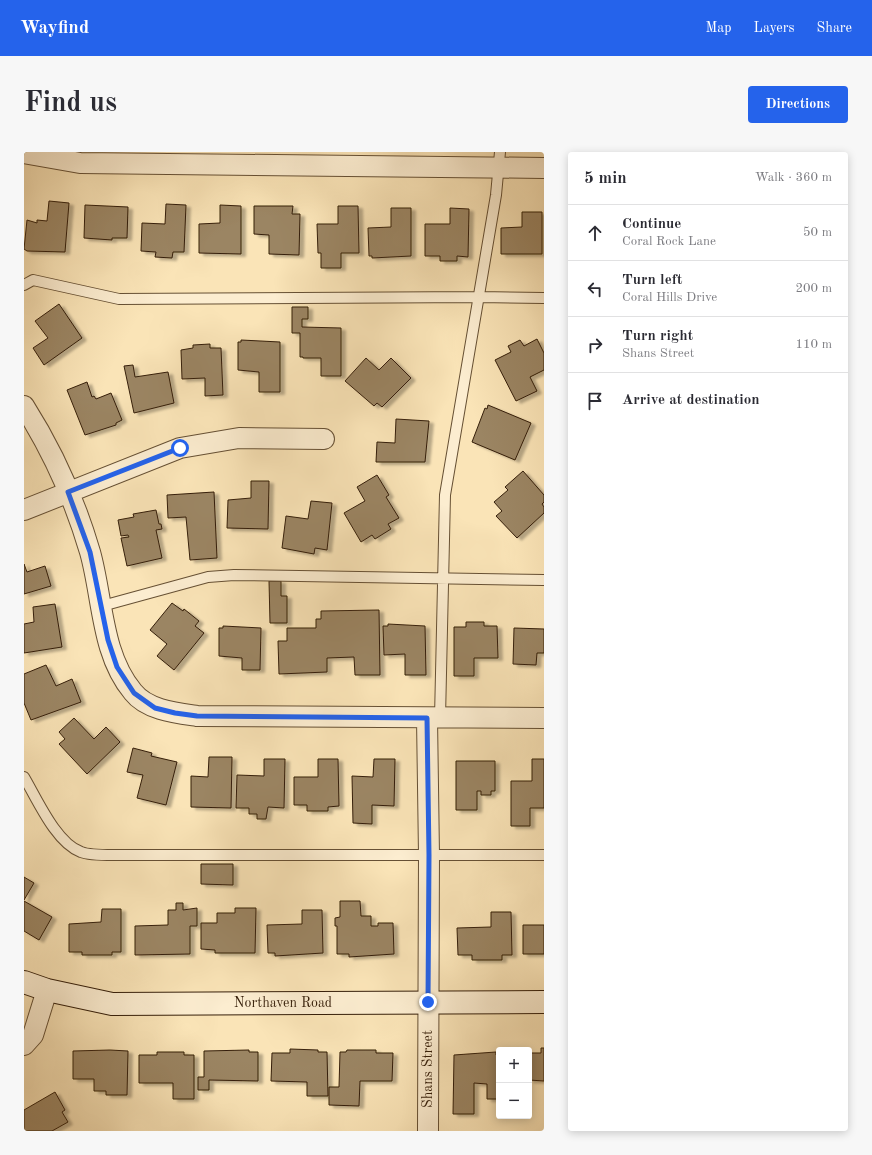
<!DOCTYPE html>
<meta charset="utf-8">
<style>
body{margin:0;font-family:"Old Standard TT",serif;background:#f7f7f7;color:#2b2b33}
.controls{position:absolute;right:12px;bottom:12px;display:grid;overflow:hidden;border-radius:4px;box-shadow:0 2px 10px #0003}
.controls button{width:36px;height:36px;display:grid;place-items:center;padding:0;border:0;border-bottom:1px solid #e1e1e2;background:#fff;color:#2b2b33;font:20px sans-serif}
.stop{position:absolute;width:12px;height:12px;margin:-9px;border:3px solid #2563eb;border-radius:50%;background:#fff}
.stop.end{background:#2563eb;border-color:#fff;box-shadow:0 1px 4px #0008}
.list{margin:0;padding:0;list-style:none}
h2{display:flex;justify-content:space-between;align-items:center;height:52px;margin:0;padding:0 16px;font-size:17px}
h2 small{font-size:13px;font-weight:400;color:#7c7c81}
.list li{display:grid;grid-template-columns:26px 1fr auto;gap:12px;align-items:center;box-sizing:border-box;height:56px;padding:0 16px;border-top:1px solid #e1e1e2}
.list b{display:block;font-size:15px;white-space:nowrap}
.list p{margin:0;font-size:13px;white-space:nowrap;color:#7c7c81}
.list em{font-size:13px;font-style:normal;color:#7c7c81}
.icon{flex:none;width:22px;height:22px;fill:none;stroke:currentColor;stroke-width:2;stroke-linecap:round;stroke-linejoin:round}
.map{position:relative;flex:none;width:520px;height:979px;overflow:hidden;border-radius:4px}
header{display:flex;align-items:center;gap:24px;box-sizing:border-box;height:56px;padding:0 20px;background:#2563eb;color:#fff}
header strong{font-size:19px}
nav{display:flex;gap:22px;margin-inline-start:auto;font-size:14px}
.intro{display:flex;align-items:center;justify-content:space-between;box-sizing:border-box;height:96px;padding:0 24px}
h1{margin:0;font-size:28px}
.button{padding:10px 18px;border-radius:4px;background:#2563eb;color:#fff;font-size:14px;font-weight:700}
main{display:flex;gap:24px;padding:0 24px}
aside{flex:1;background:#fff;border-radius:4px;box-shadow:0 2px 10px #0003}
.map>svg:first-child{display:block}
</style>
<header>
<strong>Wayfind</strong>
<nav><a>Map</a><a>Layers</a><a>Share</a></nav>
</header>
<div class="intro"><h1>Find us</h1><a class="button">Directions</a></div>
<main>
<div class="map">
<svg width="520" height="979" viewBox="0 0 520 979">
<defs>
<filter id="shadow"><feDropShadow dx="4.5" dy="2.5" stdDeviation="1" flood-color="#0004"/></filter>
</defs>
<rect width="100%" height="100%" fill="#fae4b7"/>
<filter id="stains"><feTurbulence type="fractalNoise" baseFrequency=".005" numOctaves="4"/><feColorMatrix values="0 0 0 0 .2 0 0 0 0 .09 0 0 0 0 .02 0 0 0 .5 -.17"/></filter>
<radialGradient id="worn" r=".72"><stop offset=".6" stop-color="#630" stop-opacity="0"/><stop offset="1" stop-color="#630" stop-opacity=".3"/></radialGradient>
<path fill="#9b8563" stroke="#351e09" filter="url(#shadow)" d="M25 49 45 51 41 100 3 99 0 97 3 68 13 71V68L23 69Z
M142 52 162 53 160 100H149L148 106 131 105 132 100 117 99 118 71 141 72Z
M61 53 104 55 103 86H88V88L60 86Z
M196 53 217 54V102L175 101V72L196 71Z
M230 54H269L268 62H276L275 103 245 102V83L230 82Z
M314 54H334L335 101H317V116H297V101H294L293 72H314Z
M367 56H387V104L348 106V104H345L344 76 367 75Z
M426 56 445 57 444 105 433 104V109H416V104H401V72H426Z
M498 60H518V102H477V76L498 75Z
M35 152 58 186 20 213 9 196 24 186 11 169Z
M268 155H284V167H278V175L317 176V224H297V206H279V205H276V181H268Z
M513 187 520 201V218L506 225 513 239 492 249 471 208 487 200 484 194 496 188 500 194Z
M217 188 256 190V240H235V220L214 218V190H217Z
M186 192V196H197L199 243 181 244V226L158 227 157 198 169 196V193Z
M342 206 355 218 367 206 387 226 358 255 353 251 350 254 321 229Z
M109 213 111 225 144 220 150 251 110 261 100 214Z
M63 230 68 245 70 244 72 247 87 241 98 268 92 271V273L61 283 43 238Z
M464 253 507 271 491 308 448 290 461 256 463 257Z
M372 267 405 269 401 310H352L353 290 371 291Z
M499 319 520 343V350L518 352 520 355V361L493 386 472 364 478 359 470 350 484 338 481 335Z
M353 323 365 343 362 345 375 366 364 372 367 377 351 387 348 383 337 390 320 361 341 349 333 335Z
M227 329H245L244 377 203 376 204 348 227 346Z
M190 340 193 406 166 408 162 365 144 366 143 343Z
M287 349 308 351 303 398 291 396 290 402 258 396 262 364 284 367Z
M132 358 135 372H137L138 377 132 378 138 406 103 414 97 386 105 385 104 383 97 384 94 368 110 365 109 362Z
M0 412 3 420 21 414 27 434 0 442Z
M245 429H257V444H263V471H246Z
M148 451 159 459 160 457 175 469 171 474 180 481 150 518 133 504 143 492 126 478Z
M31 452 38 495 0 501V472L10 470 9 455Z
M355 458 356 523H331L330 505 303 506V520L255 522 254 489H263V476H292V467H297V459Z
M442 470H460V474H473L474 506H450V524H430V475H442Z
M364 472 401 474 402 523H381V502L360 503 359 474H364Z
M199 474 237 476 236 518H218V506L195 504V476H199Z
M490 476 520 477V501H513L512 513 489 512Z
M22 513 32 534 48 527 57 550 7 568 0 551V522Z
M50 566 70 587 82 575 96 590 63 622 35 592 41 587 35 580Z
M109 596 128 601 127 604 153 610 142 653 113 646 119 623 103 620Z
M185 605H208L207 656 167 655V624L184 625Z
M240 607H261L260 656 244 655 242 667H233V662H225V656H212L213 623 240 624Z
M294 607H314L315 654 304 655V659H283V653H270V625H294Z
M350 607H371L370 654 348 653V672L329 671 328 624 349 625Z
M508 607H520V656H506V674H487V629H508Z
M432 609H471V639H467V643H457V639H453V658H432Z
M177 712H209V733L177 732Z
M0 725 10 731 0 748Z
M0 749 28 765 15 788 0 779Z
M316 749H336L337 764H347V774H354V771H369L370 802 325 805V802H313V774H311V766L316 765Z
M152 751H159V758L173 756V774H166V802L111 803V774L144 773V758H152Z
M211 756H232L231 801H191V798L177 797V771H193V761H211Z
M78 757H97V800H88V803H58V800H45V772L77 770Z
M278 758H298L299 801 251 804V801H244L243 773 278 772Z
M467 760H487L488 803H478V808H448V803H434L433 776 467 775Z
M499 773H520V802H499Z
M517 896H520V929L505 928V901H517Z
M266 897 294 898V900H303L304 944H283V930L247 929 248 901H266Z
M86 898 104 899 103 943H82V939H70V927H49V899Z
M225 898V900H234V929L185 928V938H174V925H180V899Z
M323 898H352V901H369L368 929H336L335 954 305 953V935H315L316 900H322Z
M133 900H160V903H170V947H149V931H115V903H133Z
M472 900V903H475V947H463V932L450 931V962H429L430 903Z
M31 940 41 958 38 960 44 970 28 979H0V958Z"/>
<g fill="none" stroke-linecap="round" stroke-linejoin="round">
<g stroke="#665034" stroke-width="12">
<path id="lane" d="M0 133 9 128 95 147 455 145 520 146
M78 454 184 425 210 423 520 428
M416 566 421 343 472 43 476 0
M0 625C13 647 32 691 57 700 67 704 88 703 100 703H520"/>
</g>
<g stroke="#665034" stroke-width="22">
<path id="street" d="M0 1 56 11 520 16
M0 254C28 298 51 349 66 400 79 446 77 502 109 540 123 558 152 561 173 564L520 566
M0 358 156 296 215 286 300 287
M403 566 405 703 404 979
M0 893 9 883 23 838"/>
</g>
<g stroke="#351e09" stroke-width="24">
<path id="secondary" d="M0 830 23 838 88 852 520 850"/>
</g>
<use href="#lane" stroke="#fcedd0" stroke-width="10"/>
<use href="#street" stroke="#fcedd0" stroke-width="20"/>
<use href="#secondary" stroke="#fcedd0" stroke-width="22"/>
</g>
<g fill="none" stroke-linecap="round" stroke-linejoin="round">
<path stroke="#2563eb" stroke-width="5" d="M156 296 44 340 66 400 84 488 93 515 110 541 131 556 151 561 173 564 403 566 405 703 404 850"/>
</g>
<g text-anchor="middle" dominant-baseline="central" stroke-width="3" stroke-linejoin="round" paint-order="stroke">
<g font-size="14" fill="#351e09" stroke="#fcedd0">
<text x="259" y="851">Northaven Road</text>
<text transform="translate(404 917) rotate(-90)">Shans Street</text>
</g>
</g>
<rect width="100%" height="100%" filter="url(#stains)"/>
<rect width="100%" height="100%" fill="url(#worn)"/>
</svg>
<div class="controls">
<button>+</button>
<button>−</button>
</div>
<div class="stop" style="left:156px;top:296px"></div>
<div class="stop end" style="left:404px;top:850px"></div>
</div>
<aside>
<h2>5 min<small>Walk · 360 m</small></h2>
<ul class="list">
<li><svg class="icon" aria-label="ahead" viewBox="0 0 24 24"><path d="M12 20V5M6 11l6-6 6 6"/></svg><div><b>Continue</b><p>Coral Rock Lane</p></div><em>50 m</em></li>
<li><svg class="icon" aria-label="left" viewBox="0 0 24 24"><path d="M17 20v-9H6M10 6l-5 5 5 5"/></svg><div><b>Turn left</b><p>Coral Hills Drive</p></div><em>200 m</em></li>
<li><svg class="icon" aria-label="right" viewBox="0 0 24 24"><path d="M7 20v-9h11M14 6l5 5-5 5"/></svg><div><b>Turn right</b><p>Shans Street</p></div><em>110 m</em></li>
<li><svg class="icon" aria-label="arrive" viewBox="0 0 24 24"><path d="M6 21V4h12l-3 4 3 4H6"/></svg><div><b>Arrive at destination</b></div></li>
</ul>
</aside>
</main>
